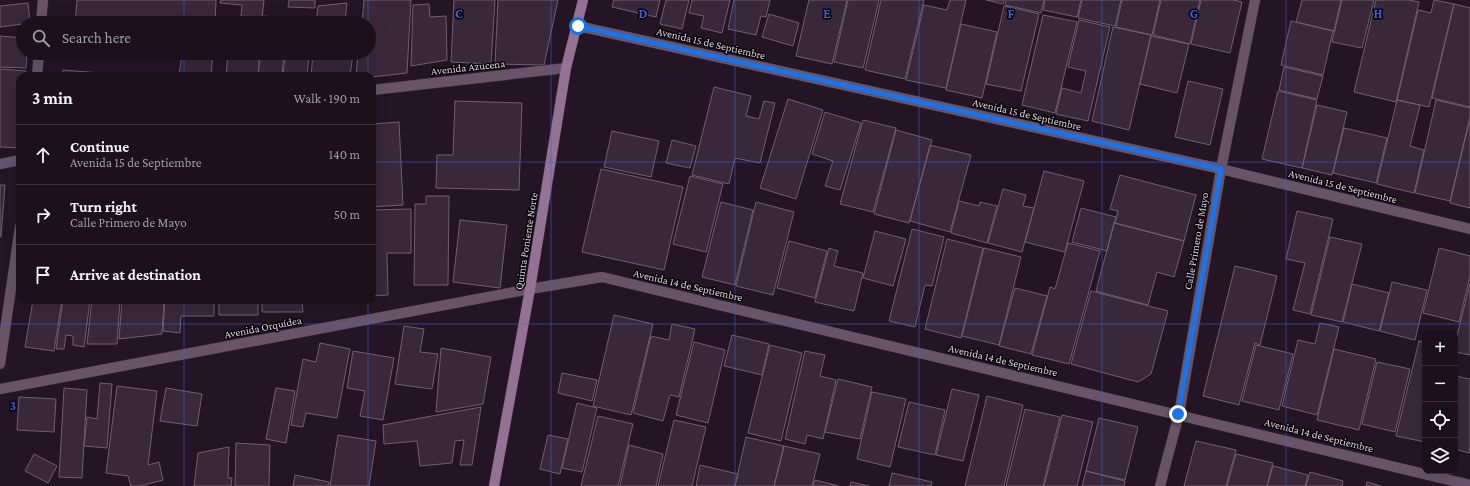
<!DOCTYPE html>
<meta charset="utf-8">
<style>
body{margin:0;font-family:"Crimson Pro",serif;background:#281e29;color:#f1f3f6}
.controls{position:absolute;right:12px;bottom:12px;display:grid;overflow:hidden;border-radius:8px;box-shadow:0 4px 16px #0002}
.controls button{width:36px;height:36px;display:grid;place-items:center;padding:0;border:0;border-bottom:1px solid #39303b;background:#1b101c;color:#f1f3f6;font:20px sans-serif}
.stop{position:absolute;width:12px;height:12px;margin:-9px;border:3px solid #1a73e8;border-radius:50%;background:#fff}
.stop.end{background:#1a73e8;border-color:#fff;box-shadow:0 1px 4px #0008}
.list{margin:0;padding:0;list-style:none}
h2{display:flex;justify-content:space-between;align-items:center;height:52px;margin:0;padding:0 16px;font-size:17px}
h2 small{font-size:13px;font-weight:400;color:#a09da3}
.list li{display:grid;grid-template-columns:26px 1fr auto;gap:12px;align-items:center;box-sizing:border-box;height:60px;padding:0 16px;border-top:1px solid #39303b}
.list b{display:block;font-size:15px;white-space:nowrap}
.list p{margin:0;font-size:13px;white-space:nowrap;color:#a09da3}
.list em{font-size:13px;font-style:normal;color:#a09da3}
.icon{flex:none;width:22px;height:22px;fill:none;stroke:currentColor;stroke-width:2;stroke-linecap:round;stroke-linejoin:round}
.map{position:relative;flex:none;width:1470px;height:486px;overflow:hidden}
.search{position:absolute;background:#1b101c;box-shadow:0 4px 16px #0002;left:16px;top:16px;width:360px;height:44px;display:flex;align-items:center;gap:10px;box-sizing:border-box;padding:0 14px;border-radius:22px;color:#a09da3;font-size:15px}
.panel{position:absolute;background:#1b101c;box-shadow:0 4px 16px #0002;left:16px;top:72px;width:360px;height:232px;border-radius:12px}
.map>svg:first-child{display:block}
</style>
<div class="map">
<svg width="1470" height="486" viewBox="0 0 1470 486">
<rect width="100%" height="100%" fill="#241525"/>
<path fill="#382839" stroke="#705e70" d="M77 0H216L215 23H75Z
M221 0H264L262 18 241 16 242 5 220 3Z
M289 0H315V8L288 7Z
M364 0H411L407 73 372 77V76H356L358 53H369V23H362Z
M454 0H495L491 64 451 62Z
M498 0H558L544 65 495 64Z
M614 0H660L656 17 612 7Z
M666 0H689L682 29 660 24Z
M692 0H730L722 33 701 28 704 16 689 13Z
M734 0H770L766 17 761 16 756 35 728 29Z
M809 0H847L832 64 796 56Z
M848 0H879L863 68 834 62Z
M881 0H924L905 79 865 70Z
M950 0H966L946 88 906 80 924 5 947 10Z
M986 0H1004L1003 4Z
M1006 0H1044L1041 13 1005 5Z
M1045 0H1081L1077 17 1043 10Z
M1082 0H1121L1115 26 1078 18Z
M1122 0H1160L1152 35 1116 27Z
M1161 0H1200L1190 44 1153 35Z
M1201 0H1234L1242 2 1230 53 1191 44Z
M1302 0H1341L1334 31 1296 22Z
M1342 0H1374L1362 48 1332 42Z
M1376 0H1409L1419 2 1396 102 1354 92Z
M1434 0 1454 4 1429 107 1397 100 1418 10 1431 13Z
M28 3 30 23 0 27V6Z
M347 3 345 23H316L318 6Z
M429 4 430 17 446 16 447 60 411 66 413 5Z
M1454 4 1470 8V107L1432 98Z
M1004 6 1039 14 1021 91 986 84Z
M769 14 799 23 793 46 762 37Z
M1043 15 1077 22 1055 113 1022 105Z
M263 16 288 18 287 23H263Z
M297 17 312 19V23H296Z
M1079 20 1110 27 1088 121 1056 114 1062 88 1081 93 1086 71 1068 67Z
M1291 21 1333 31 1323 75 1281 65Z
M961 24 997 32 982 98 946 90Z
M1113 27 1151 35 1129 130 1092 121Z
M0 36 23 38V53H27L26 68 0 67Z
M1151 36 1189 44 1177 93 1140 84Z
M72 53H95L72 58Z
M182 53H213L211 76H179Z
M228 53H260L258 76H226Z
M260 53H284L282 76H258Z
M313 53H353L350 76H311Z
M285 55 309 57 307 76H283Z
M1284 67 1323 76 1317 99 1279 90Z
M0 69 26 71V76H20V148L0 147Z
M63 70 101 73V76H62Z
M1188 81 1223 89 1210 145 1175 137Z
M714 87 751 96 746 116 759 119 764 101 775 103 760 163 735 158 729 184 692 175Z
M1278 91 1317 100 1302 168 1262 159Z
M788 99 823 110 796 199 760 188Z
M1397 100 1420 105 1410 146 1424 150 1414 193 1377 184Z
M1436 100 1470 108V117L1450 201 1415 193Z
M455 101 522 103 519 190 436 188 437 155H453Z
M1317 105 1347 112 1332 175 1302 168Z
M825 112 861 123 840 190 825 186 833 161 812 154Z
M1470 118V208L1450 203Z
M863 120 896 128 873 212 840 204Z
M399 122 403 205 372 207V124Z
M1344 128 1387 138 1376 183 1333 173Z
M896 130 932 140 909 223 874 214Z
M612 131 659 141 651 177 604 167Z
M672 140 696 146 690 168 666 163Z
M930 145 971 155 950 232 910 221Z
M601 169 683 187 664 270 582 252Z
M1044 171 1084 181 1065 252 1025 242Z
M1120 175 1196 195 1184 241 1115 223 1118 211 1110 209Z
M690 176 723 184 706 252 673 244Z
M0 185H5L1 237H0Z
M1003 189 1026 195 1023 206 1034 208 1022 252 988 243Z
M426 196H449L448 285H414L415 204H426Z
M959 201 979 206 980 202 997 206 987 243 951 233Z
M721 202 753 210 735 285 702 277Z
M756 202 794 212 773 295 736 286Z
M1081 208 1116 217 1107 251 1072 242Z
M411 209V253H387L388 295 372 296V210Z
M1297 211 1333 219 1310 314 1293 310 1305 263 1286 259Z
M460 220 507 225 500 288 453 282Z
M1114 223 1184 241 1174 277 1157 272 1148 305 1096 291Z
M912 229 944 237 932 286 925 285 915 327 889 321Z
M875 231 906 239 893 286 863 278Z
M1330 237 1362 244 1342 322 1311 315Z
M947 239 983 248 961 338 925 329Z
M789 241 827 251 815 298 777 288Z
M1068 243 1100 251 1069 364 1032 355 1050 287 1055 289Z
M829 248 838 251 834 266 863 273 854 311 815 302Z
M984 248 1021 257 999 345 962 336Z
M1439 248 1470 256V276L1459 322 1423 313Z
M1235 266 1277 276 1260 345 1255 343 1239 405 1203 396Z
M1392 282 1427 290 1415 340 1380 331Z
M1470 283V355L1455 352V344Z
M1352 284 1389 293 1379 331 1343 322Z
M1015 288 1047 296 1031 354 999 346Z
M1091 291 1168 311 1151 374 1138 382 1071 364Z
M33 300H62L54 351 25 347Z
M63 300H90L84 347 73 345V336L66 335 64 349H56Z
M92 300H120L117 344H87Z
M122 300H164L162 334 119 339Z
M165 300H214V316H181L180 333 163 331Z
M219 300H258V315H219Z
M262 300H302L303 312H262Z
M326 300H363V301L326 302Z
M614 315 653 324 631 415 593 406Z
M1320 323 1339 327 1317 415 1282 406 1298 340 1315 344Z
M672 324 695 329 679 397 670 395 663 421 633 413 651 336 669 340Z
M404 326 424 329 420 352 438 354 432 389 395 384Z
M732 335 769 344 762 375 724 366Z
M1419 341 1425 342V442L1396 436Z
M694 342 725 350 708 423 676 415Z
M320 343 350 349 337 418 306 413 303 427 291 425 303 359 316 362Z
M770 345 802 353 781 441 748 433Z
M1256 345 1293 354 1279 410 1242 401Z
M441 348 491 357 483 404 436 412Z
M1334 349 1376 359 1359 430 1317 420Z
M353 351 394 358 383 420 360 416 365 391 347 388Z
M805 351 825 355 820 376 836 380 823 439 807 435 805 444 785 439Z
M1377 362 1410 369 1395 432 1362 424Z
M562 373 597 380 592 401 558 393Z
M1455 376 1470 379V447L1469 453 1455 449Z
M838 379 872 387 860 439 825 432Z
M100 383 112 384 107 448 84 446 87 417 97 419Z
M117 386 157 391 148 465 159 462 163 480 140 486H131L128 476 106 473Z
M64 388 87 390 82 478 59 477Z
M166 388 202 394 197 426 160 421Z
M276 388 295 391 286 443 266 439Z
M952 389 979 395 963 461 936 455Z
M872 392 906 399 890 467 857 459Z
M987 396 1023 405 1004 486H965Z
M19 397 56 399 54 432 17 430Z
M909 402 945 410 935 455 898 447Z
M577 403 597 408 582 472 562 468Z
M481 407 472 465H460L464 440 455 441 452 463 420 466 417 441 384 444 383 425Z
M1025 409 1060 417 1043 486H1006Z
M1062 415 1093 422 1077 486H1044Z
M598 416 633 424 618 486H581Z
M1099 418 1138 427 1125 480 1086 471Z
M674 420 706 427 692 486H658Z
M338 435 376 441 369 486H330Z
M548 435 568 439 560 474 540 469Z
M746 437 784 446 774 486H735Z
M1196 441 1236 450 1226 486H1184Z
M236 443 270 445 269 486H235Z
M629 445 663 454 656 486H620Z
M784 446 820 454 812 486H774Z
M229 447 228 478H232L231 486H194L198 453Z
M34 454 57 466 48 483 25 471Z
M1236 454 1273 463 1267 486H1227Z
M700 465 738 474 735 486H696Z
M1273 466 1308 475 1305 486H1267Z
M1086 471 1125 481 1124 486H1082Z
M1310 472 1343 481 1342 486H1306Z
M892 473 932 482 931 486H889Z
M295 475 329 482 328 486H293Z
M815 480 839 486H813Z
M851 482 869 486H850Z
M1367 482 1381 486H1366Z"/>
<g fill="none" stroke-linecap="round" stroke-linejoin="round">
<g stroke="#3e303f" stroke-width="11">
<path id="street" d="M41 23 43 0
M578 26 1221 169 1470 229
M37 76 39 53
M372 90 566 68
M0 164 20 160
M0 364 20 227
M0 389 530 289 602 277 1470 485
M1160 486 1179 414 1221 169 1255 0"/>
</g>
<g stroke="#3e303f" stroke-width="11">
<path id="secondary" d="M494 486 530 289 566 68 583 0"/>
</g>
<use href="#street" stroke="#685368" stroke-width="10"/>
<use href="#secondary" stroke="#947294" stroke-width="10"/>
</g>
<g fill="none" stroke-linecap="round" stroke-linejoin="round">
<path stroke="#1a73e8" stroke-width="5" d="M578 26 1221 169 1178 414"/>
</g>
<path fill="none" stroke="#3a62d9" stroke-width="1" stroke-opacity="0.55" d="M184 0V23M368 0V23M551 0V486M735 0V486M919 0V486M1102 0V486M1286 0V486M184 53V76M368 53V76M0 162H20M372 162H1470M184 300V486M368 300V486M0 324H1470"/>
<g text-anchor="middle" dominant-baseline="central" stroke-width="3" stroke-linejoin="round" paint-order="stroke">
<g font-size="11" fill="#ddd3dd" stroke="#09040a">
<text transform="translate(711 43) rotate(13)">Avenida 15 de Septiembre</text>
<text transform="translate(468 67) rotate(-6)">Avenida Azucena</text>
<text transform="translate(1027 114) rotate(13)">Avenida 15 de Septiembre</text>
<text transform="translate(1343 186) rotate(14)">Avenida 15 de Septiembre</text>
<text transform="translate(526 241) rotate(-81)">Quinta Poniente Norte</text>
<text transform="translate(1196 241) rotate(-80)">Calle Primero de Mayo</text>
<text transform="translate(688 285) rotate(13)">Avenida 14 de Septiembre</text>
<text transform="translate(263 327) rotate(-11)">Avenida Orquídea</text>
<text transform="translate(1003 360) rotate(13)">Avenida 14 de Septiembre</text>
<text transform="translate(1319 435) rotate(14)">Avenida 14 de Septiembre</text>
</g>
</g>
<g font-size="13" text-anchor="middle" font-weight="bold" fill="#3a62d9" stroke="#09040a" stroke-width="3" stroke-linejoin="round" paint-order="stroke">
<text x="459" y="18">C</text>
<text x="643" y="18">D</text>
<text x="827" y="18">E</text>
<text x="1011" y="18">F</text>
<text x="1194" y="18">G</text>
<text x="1378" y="18">H</text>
<text x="13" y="410">3</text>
</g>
</svg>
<div class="controls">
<button>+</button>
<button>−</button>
<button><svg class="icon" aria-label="locate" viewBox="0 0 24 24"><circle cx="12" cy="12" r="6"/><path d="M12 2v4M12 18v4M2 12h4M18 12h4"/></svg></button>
<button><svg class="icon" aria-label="layers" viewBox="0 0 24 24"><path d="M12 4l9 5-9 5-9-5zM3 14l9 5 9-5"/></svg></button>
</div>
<div class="stop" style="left:578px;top:26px"></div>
<div class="stop end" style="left:1178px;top:414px"></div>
<div class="search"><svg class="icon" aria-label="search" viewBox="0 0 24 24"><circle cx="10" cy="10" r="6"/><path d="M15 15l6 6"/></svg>Search here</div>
<section class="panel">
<h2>3 min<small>Walk · 190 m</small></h2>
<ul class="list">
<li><svg class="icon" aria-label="ahead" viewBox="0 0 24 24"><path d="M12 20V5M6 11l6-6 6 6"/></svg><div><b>Continue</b><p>Avenida 15 de Septiembre</p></div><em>140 m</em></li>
<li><svg class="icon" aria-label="right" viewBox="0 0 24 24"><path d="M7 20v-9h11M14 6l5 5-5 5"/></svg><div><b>Turn right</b><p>Calle Primero de Mayo</p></div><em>50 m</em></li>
<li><svg class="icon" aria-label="arrive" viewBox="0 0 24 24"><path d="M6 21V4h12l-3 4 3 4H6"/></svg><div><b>Arrive at destination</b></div></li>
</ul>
</section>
</div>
